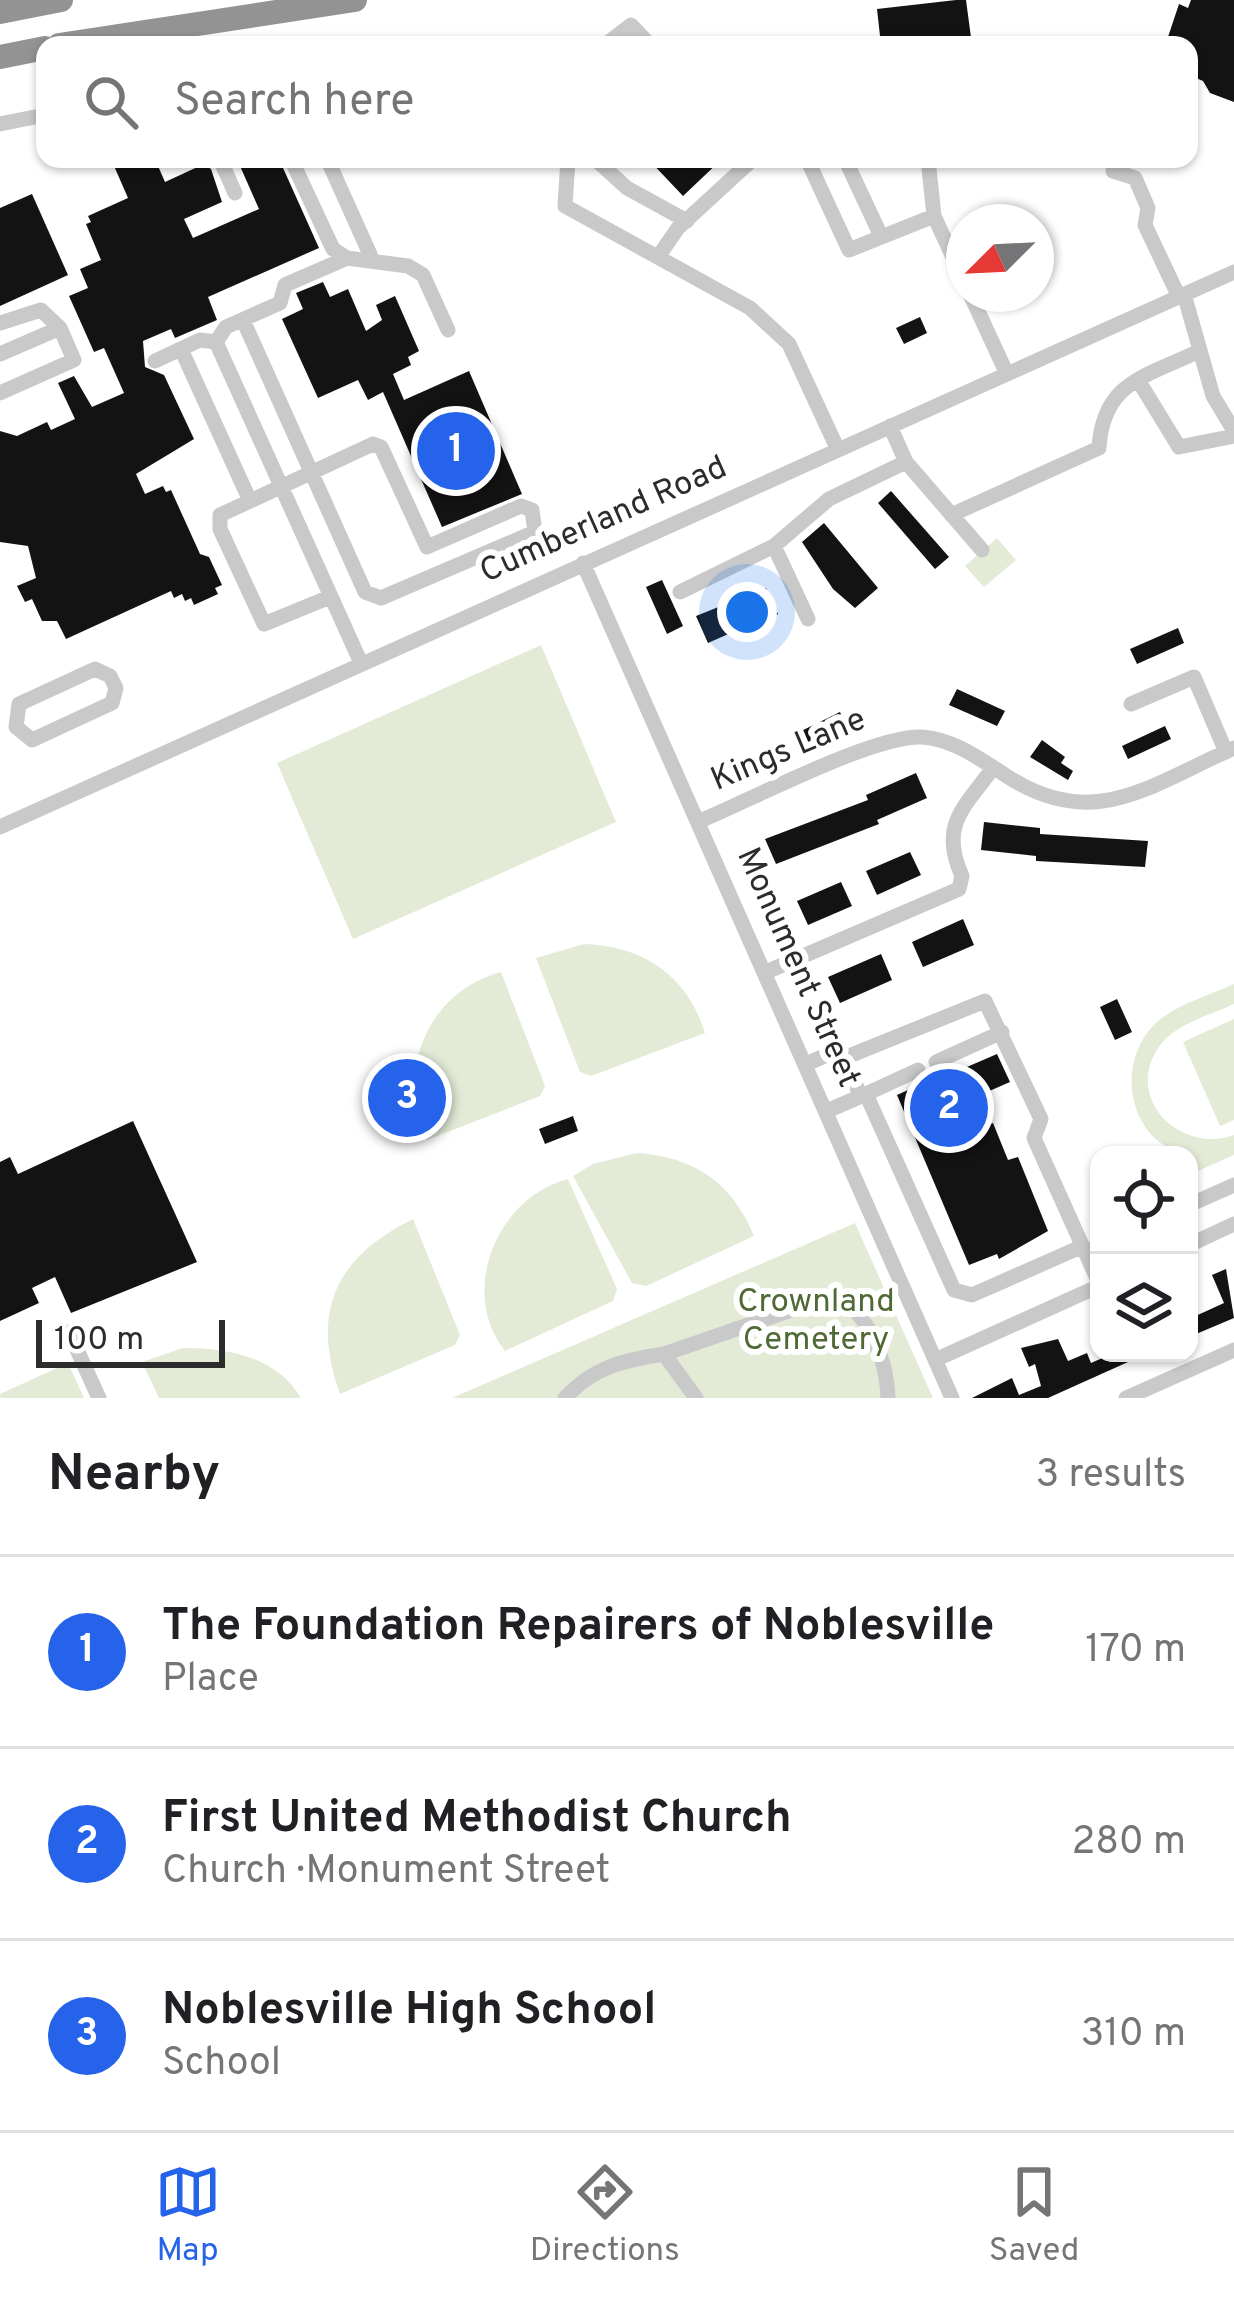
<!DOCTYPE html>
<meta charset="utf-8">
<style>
body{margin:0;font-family:Overpass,sans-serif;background:#f6f6f6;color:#202124}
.controls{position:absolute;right:36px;bottom:36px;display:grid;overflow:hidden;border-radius:24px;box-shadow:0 3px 9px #0004}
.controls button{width:108px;height:108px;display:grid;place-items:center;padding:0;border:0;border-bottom:3px solid #e0e0e0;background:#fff;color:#202124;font:60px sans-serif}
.compass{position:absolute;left:946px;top:204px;width:108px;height:108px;border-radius:50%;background:#fff;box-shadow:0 3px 9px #0004;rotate:246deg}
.scale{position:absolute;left:36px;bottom:30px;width:189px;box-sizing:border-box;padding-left:12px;border:6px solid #2c2c2c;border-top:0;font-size:33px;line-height:42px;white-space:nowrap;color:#2c2c2c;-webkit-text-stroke:9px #fff;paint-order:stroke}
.you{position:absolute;left:747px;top:612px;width:42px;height:42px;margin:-30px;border:9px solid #fff;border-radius:50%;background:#1a73e8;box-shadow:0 0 0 18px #1a73e833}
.badge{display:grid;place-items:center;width:78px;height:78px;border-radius:50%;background:#2563eb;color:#fff;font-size:39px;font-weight:700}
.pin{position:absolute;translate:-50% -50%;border:6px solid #fff;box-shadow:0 3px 12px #0006}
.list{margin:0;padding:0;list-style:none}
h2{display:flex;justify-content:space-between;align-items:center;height:156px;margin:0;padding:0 48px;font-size:51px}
h2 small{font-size:39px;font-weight:400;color:#757577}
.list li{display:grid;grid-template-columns:78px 1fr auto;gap:36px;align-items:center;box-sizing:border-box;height:192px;padding:0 48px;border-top:3px solid #e0e0e0}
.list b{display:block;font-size:45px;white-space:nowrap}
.list p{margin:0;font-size:39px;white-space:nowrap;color:#757577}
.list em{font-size:39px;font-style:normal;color:#757577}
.icon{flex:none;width:66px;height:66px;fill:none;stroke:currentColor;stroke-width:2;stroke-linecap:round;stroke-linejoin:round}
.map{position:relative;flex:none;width:1234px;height:1398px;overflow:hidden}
.search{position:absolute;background:#fff;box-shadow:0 3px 9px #0004;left:36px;right:36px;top:36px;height:132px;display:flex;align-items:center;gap:30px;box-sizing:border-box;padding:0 42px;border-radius:24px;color:#757577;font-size:45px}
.sheet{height:732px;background:#fff}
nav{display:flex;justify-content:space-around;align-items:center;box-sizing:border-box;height:168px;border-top:3px solid #e0e0e0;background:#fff;font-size:33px;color:#757577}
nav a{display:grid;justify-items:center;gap:6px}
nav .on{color:#2563eb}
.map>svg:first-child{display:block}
</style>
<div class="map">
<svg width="1234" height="1398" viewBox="0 0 1234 1398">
<rect width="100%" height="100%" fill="#fff"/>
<path fill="#e3ebd7" d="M997 538 1016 560 984 587 965 566Z
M541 645 616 822 353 939 277 763Z
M584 944C643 946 687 975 705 1033L591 1076 580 1072 536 958Z
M501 972 545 1086 540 1096 427 1140C395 1072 427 992 501 972Z
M1234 984V1004C1210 1015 1178 1023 1161 1044 1121 1096 1179 1155 1234 1135V1155L1189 1175V1155C1127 1144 1113 1061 1158 1021 1178 1004 1210 995 1234 984Z
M1234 1019V1120L1220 1126 1183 1042Z
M637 1153C694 1157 732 1182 754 1236L646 1286 632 1283 573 1176 593 1164Z
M568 1179 617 1289 613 1301 505 1351C458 1292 497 1197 568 1179Z
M413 1219 460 1335 455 1345 340 1394C310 1311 336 1257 413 1219Z
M855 1223 933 1398H452Z
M183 1348C227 1348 276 1356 301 1398H159L142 1362Z
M68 1363 84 1398H0V1394Z"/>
<path fill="#131313" d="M956 0H966L972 45H881L877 9Z
M1191 0H1234V102L1210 93 1203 81 1189 75V45L1168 37 1179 4 1188 8Z
M111 159H155L165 182 204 164 211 169 222 202 184 219 193 238 259 209 240 166 279 159 319 248 208 297 217 320 175 338 171 329 143 341 145 367 164 375 194 439 136 474 145 494 163 486 166 492 171 490 200 554 209 557 222 585 215 588 218 594 194 605 191 598 185 601 182 594 174 598 171 591 66 639 57 621H42L32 599 25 602 17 586 36 578 28 546 0 542V431L17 436 47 422 51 430 75 419 58 383 74 376 92 407 124 393 104 348 94 352 69 296 88 288 80 269 101 260 86 224 91 222 88 216 128 198Z
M648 159H722L683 196Z
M32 194 68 275 0 306V208Z
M323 282 330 297 348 289 366 331 382 320 376 305 395 296 419 351 408 357 411 365 393 374 404 400 469 371 522 494 442 527 383 392 368 400 358 380 318 398 282 319 303 309 296 293Z
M920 317 927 333 904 344 896 328Z
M891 491 949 557 935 569 878 503Z
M824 523 878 588 855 608 833 589 802 542Z
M662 580 683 626 667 634 646 587Z
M766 588 778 614 757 628H742L708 643 696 616Z
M1178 628 1184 643 1137 664 1130 649Z
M957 689 1005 711 997 726 949 705Z
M840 712 847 728 798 751 791 736Z
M1165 726 1171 739 1128 759 1122 746Z
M1042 740 1065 757 1061 763 1073 771 1068 780 1030 757Z
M916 773 927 798 877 820 879 824 776 864 765 839 868 800 866 795Z
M984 822 1040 828V834L1148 841 1145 867 1036 861V856L981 850Z
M910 852 921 875 877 895 866 871Z
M841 882 852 906 808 925 797 901Z
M963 919 974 945 923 967 912 942Z
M881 954 892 980 840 1003 828 977Z
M1117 999 1132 1032 1115 1040 1100 1007Z
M997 1054 1010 1082 971 1099 984 1127 993 1123 1008 1160 1018 1157 1048 1231 999 1259 997 1254 969 1265 897 1095 926 1082 930 1072 939 1079Z
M573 1116 578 1131 545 1144 539 1129Z
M133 1121 197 1262 71 1313 55 1277 32 1288 39 1303 0 1321V1162L10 1157 18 1174Z
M1226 1269 1234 1318 1189 1337V1319L1224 1303 1212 1275Z
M1058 1339 1068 1361 1087 1353 1091 1363 1114 1353H1148L1048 1398H972L1012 1378 1019 1395 1041 1386 1035 1364 1029 1367 1021 1348Z"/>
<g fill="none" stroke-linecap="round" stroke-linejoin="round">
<path stroke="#c9c9c9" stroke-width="15" d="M605 45 631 25 650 45
M0 124 45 115
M220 159 235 193
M291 159 333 249 347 258
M568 159 565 206 750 308 789 344 838 450
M595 159 627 188 687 221
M807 159 849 250 934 216
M845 159 881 236
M928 159 934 216 964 281
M329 163 373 261
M1113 171 1135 178 1148 208 1145 225 1179 297
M658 257 678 228 753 159
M970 294 1007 374
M1184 294 1213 396 1234 431
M243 320 365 592 381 598 535 532 532 510 521 506 427 547 381 447 373 444 220 515V529L264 624 330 597
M0 323 41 310 60 328
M216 342 226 327 280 303 285 285 347 258 408 266 423 275 448 330
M181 349 250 501
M0 354 60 328 74 360 0 393
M155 361 200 340 216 342 361 663
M1138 380 1179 447 1234 436
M890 426 906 462 982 550
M951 515 1099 448C1103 382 1145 377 1197 352
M774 546 808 619
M583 563 952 1398
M680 592 774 546 829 499 906 462
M95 669 110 676 116 688 112 703 32 740 16 727 19 704Z
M1131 704 1194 677 1226 752
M700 821C751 800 873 735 922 737 953 739 980 759 1005 775 1093 833 1148 786 1234 748
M0 827 1234 272
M766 972 959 889 962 876C939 825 964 808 993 768
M842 1056 861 1096
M936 1062 1002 1032
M806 1064 834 1052 849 1056 985 1001 1041 1119 1034 1138 1099 1283
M866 1094 918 1070
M827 1111 866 1094 954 1290 972 1295 1083 1246
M1189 1205 1234 1185
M1189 1245 1234 1224
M69 1332 99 1398
M664 1354 832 1296C869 1309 887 1362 888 1398
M935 1360 1099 1286
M565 1398C593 1367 624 1360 664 1354L696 1398
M1126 1398 1234 1350"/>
<path stroke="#939393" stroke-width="24" d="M0 12 61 0
M59 45 355 0
M0 57 45 48"/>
</g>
<g text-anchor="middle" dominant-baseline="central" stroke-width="12" stroke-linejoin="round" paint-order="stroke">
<g font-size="33" fill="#2c2c2c" stroke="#fff">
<text transform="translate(604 521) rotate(-24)">Cumberland Road</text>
<text transform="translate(789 751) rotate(-23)">Kings Lane</text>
<text transform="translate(797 968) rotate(66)">Monument Street</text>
</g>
<g font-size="33" fill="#506a36" stroke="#fff">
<text x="816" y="1303">Crownland<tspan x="816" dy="38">Cemetery</tspan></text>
</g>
</g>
</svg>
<div class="controls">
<button><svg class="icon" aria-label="locate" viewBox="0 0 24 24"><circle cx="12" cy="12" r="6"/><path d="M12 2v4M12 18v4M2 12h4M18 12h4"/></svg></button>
<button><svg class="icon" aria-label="layers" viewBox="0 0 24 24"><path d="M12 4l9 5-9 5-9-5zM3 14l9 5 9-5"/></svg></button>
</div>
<svg class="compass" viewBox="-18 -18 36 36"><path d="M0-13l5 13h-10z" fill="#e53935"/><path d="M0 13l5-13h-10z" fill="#757577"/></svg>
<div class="scale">100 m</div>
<div class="you"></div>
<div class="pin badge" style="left:456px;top:451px">1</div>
<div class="pin badge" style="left:949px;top:1108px">2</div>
<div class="pin badge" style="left:407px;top:1098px">3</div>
<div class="search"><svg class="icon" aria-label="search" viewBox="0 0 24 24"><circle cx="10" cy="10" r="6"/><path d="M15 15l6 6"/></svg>Search here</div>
</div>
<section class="sheet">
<h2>Nearby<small>3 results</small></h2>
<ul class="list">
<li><span class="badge">1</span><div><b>The Foundation Repairers of Noblesville</b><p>Place</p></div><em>170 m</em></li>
<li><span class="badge">2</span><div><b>First United Methodist Church</b><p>Church · Monument Street</p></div><em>280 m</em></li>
<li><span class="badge">3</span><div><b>Noblesville High School</b><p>School</p></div><em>310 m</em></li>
</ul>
</section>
<nav>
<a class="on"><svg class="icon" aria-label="map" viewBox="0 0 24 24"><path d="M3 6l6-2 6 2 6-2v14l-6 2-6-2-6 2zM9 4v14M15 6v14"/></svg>Map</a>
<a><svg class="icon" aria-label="directions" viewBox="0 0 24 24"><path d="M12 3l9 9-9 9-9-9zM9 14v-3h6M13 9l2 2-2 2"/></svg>Directions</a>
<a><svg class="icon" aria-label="saved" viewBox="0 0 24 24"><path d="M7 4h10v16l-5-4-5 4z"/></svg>Saved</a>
</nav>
